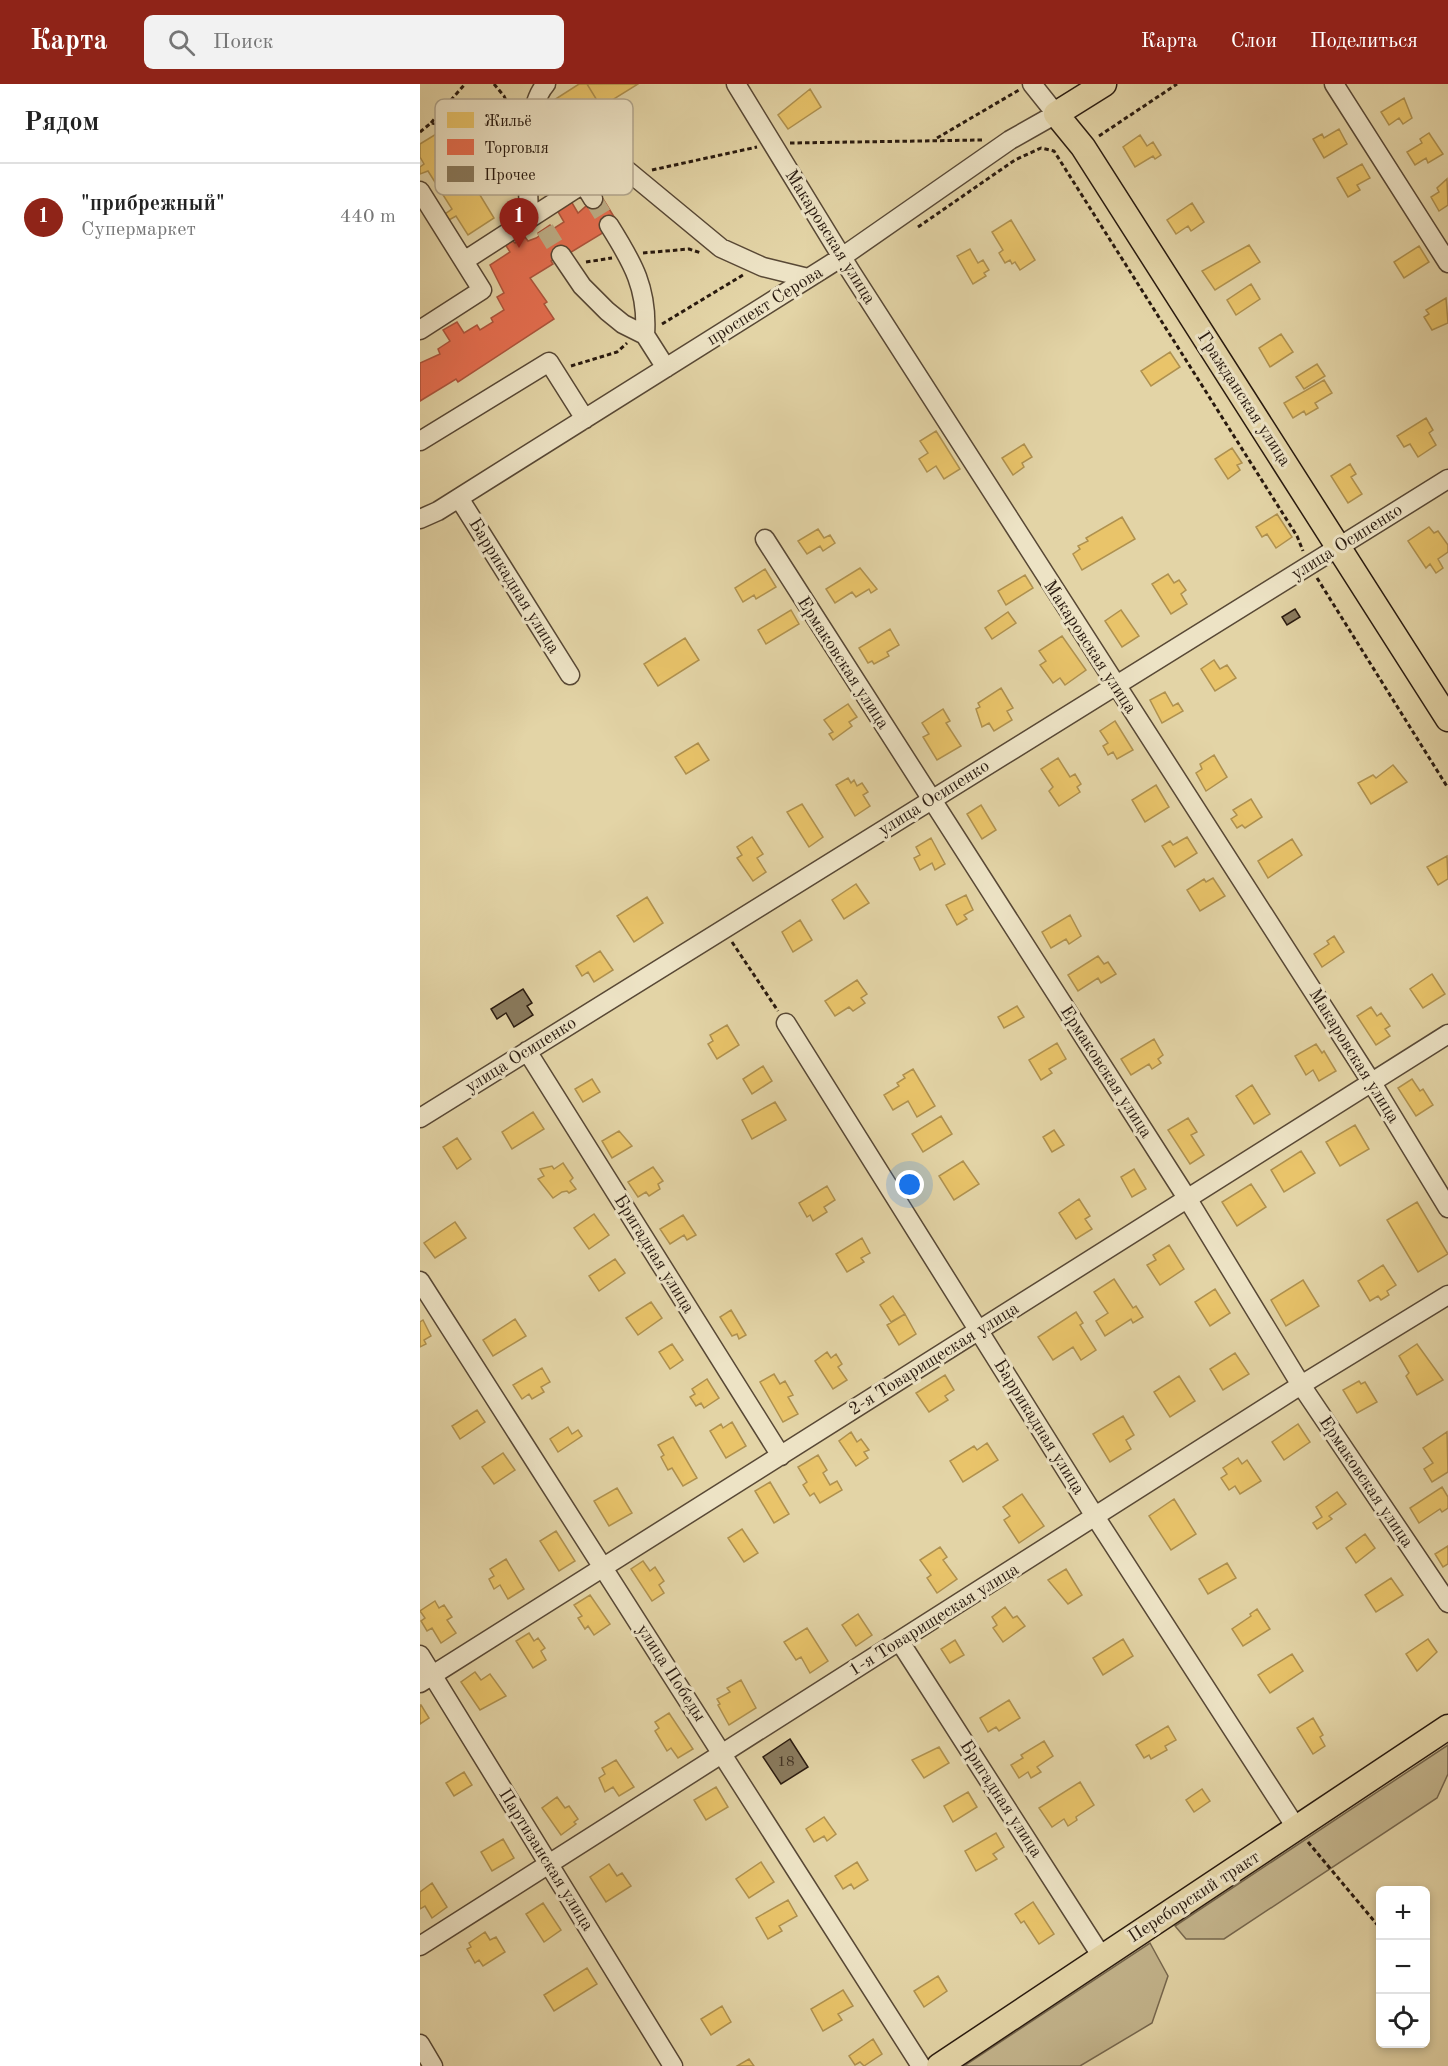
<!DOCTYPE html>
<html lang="ru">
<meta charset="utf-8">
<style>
body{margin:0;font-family:"Old Standard TT",serif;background:#f2f2f2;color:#222}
.controls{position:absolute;right:18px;bottom:18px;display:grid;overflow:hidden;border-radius:9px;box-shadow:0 3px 9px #0003}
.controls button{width:54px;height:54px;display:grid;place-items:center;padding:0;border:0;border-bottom:2px solid #e0e0e0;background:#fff;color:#222;font:30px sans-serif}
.you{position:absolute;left:490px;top:1101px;width:21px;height:21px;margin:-15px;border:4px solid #fff;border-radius:50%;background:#1a73e8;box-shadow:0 0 0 9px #1a73e833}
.badge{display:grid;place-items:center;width:39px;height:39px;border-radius:50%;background:#8f2418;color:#fff;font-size:20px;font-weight:700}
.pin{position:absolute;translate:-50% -50px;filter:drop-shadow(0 2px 3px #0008)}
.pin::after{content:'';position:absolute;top:32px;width:21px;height:18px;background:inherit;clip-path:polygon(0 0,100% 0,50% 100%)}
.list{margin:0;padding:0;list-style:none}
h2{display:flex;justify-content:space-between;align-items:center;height:78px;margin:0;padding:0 24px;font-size:26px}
h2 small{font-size:20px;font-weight:400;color:#767676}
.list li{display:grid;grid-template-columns:39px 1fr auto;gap:18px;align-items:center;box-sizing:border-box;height:108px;padding:0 24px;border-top:2px solid #e0e0e0}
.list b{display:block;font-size:22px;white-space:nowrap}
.list p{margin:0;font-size:20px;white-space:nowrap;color:#767676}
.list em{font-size:20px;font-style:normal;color:#767676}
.icon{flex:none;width:33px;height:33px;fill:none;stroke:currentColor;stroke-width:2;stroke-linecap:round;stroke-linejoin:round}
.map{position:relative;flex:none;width:1028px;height:1982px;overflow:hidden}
header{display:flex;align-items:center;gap:36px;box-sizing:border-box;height:84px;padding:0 30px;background:#8f2418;color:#fff}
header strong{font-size:28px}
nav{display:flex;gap:33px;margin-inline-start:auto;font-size:21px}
.search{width:420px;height:54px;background:#f2f2f2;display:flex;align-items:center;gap:15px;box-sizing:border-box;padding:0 21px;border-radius:9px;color:#767676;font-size:22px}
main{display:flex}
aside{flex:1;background:#fff}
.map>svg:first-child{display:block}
</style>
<header>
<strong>Карта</strong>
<div class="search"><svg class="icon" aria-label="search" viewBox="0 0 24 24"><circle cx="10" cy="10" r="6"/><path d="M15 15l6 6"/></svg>Поиск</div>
<nav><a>Карта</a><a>Слои</a><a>Поделиться</a></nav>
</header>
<main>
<aside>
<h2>Рядом<small></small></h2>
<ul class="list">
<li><span class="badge">1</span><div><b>&quot;прибрежный&quot;</b><p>Супермаркет</p></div><em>440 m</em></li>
</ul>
</aside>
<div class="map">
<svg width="1028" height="1982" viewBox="0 0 1028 1982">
<rect width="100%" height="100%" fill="#e3d4a6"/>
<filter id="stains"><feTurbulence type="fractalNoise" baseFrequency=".00333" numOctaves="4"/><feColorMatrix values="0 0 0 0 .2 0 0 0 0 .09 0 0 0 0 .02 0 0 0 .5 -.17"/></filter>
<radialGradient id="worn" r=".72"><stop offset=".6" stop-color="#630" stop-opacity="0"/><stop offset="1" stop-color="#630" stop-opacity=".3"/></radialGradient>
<path fill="#c3b48c" stroke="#76674e" stroke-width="1.5" d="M1028 1661V1690L1017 1714 804 1855H766L755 1842Z
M730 1859 748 1892 732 1939 660 1982H544Z"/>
<path fill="#e9c46a" stroke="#af914f" stroke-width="1.5" d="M159 0H167L183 26 177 30V38L165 37 152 45 140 35 141 27 134 16Z
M167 0H218L181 23Z
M390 5 401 23 368 45 358 31Z
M984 14 992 34 983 40 979 34 969 41 961 28Z
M919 45 927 60 904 74 893 55 902 50 904 54Z
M21 47 74 134 48 151 36 132 29 136 25 130 32 125 8 87 0 90V83L4 80 0 73V60Z
M1009 49 1023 70 1008 79 1006 74 995 81 987 68 1002 59 1000 55Z
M720 51 727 62 733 58 741 71 735 75 733 72 715 83 703 63Z
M942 80 950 94 937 101 940 106 928 113 917 94Z
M1027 95 1028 121 1019 127 1011 113 1019 108 1017 104Z
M772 119 784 138 771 147 768 142 756 150 747 136Z
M591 136 615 176 600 186 595 178 592 180 590 176 585 179 579 169 583 166 572 148Z
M829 161 840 178 795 206 782 187Z
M999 162 1009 178 984 194 974 178Z
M550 165 558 179 563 176 569 186 564 189 566 192 553 200 537 172Z
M831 200 840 215 816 231 807 216Z
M1026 214 1028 239 1012 246 1004 233 1009 230 1006 226Z
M861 250 873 268 850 283 839 264Z
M750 268 760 283 731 302 721 287Z
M897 280 905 292 884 305 876 293Z
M904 296 912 309 895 319 898 324 886 331 884 327 873 334 864 319Z
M1006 334 1013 346 1009 349 1016 361 998 373 990 360 984 363 977 352Z
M516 347 540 385 524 395 516 382 507 388 499 375 508 369 500 357Z
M604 360 612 373 602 379 604 383 593 391 582 374Z
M812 364 822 379 817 381 820 386 808 395 795 375Z
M930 380 936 390 931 393 942 410 928 419 911 392Z
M857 430 872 453 856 464 847 450 842 453 836 443Z
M702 433 715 455 662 486 653 470 660 465 658 462 668 457 666 454Z
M1009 443 1014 449 1018 447 1028 461V468L1018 475 1023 484 1016 489 1010 480 1006 484 988 457Z
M398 445 404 454 410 451 415 459 403 467 400 462 387 470 378 457Z
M440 484 457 505 451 509 449 505 436 513 432 508 415 519 406 505Z
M345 485 356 503 336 515 334 511 323 518 315 504Z
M748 490 754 499 759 496 766 506 761 510 767 520 751 530 732 500Z
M605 491 613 504 586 521 578 507Z
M371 526 379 540 346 560 338 546Z
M701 526 719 552 702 563 685 537Z
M588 528 596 539 572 555 565 544Z
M470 545 479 561 467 568 469 572 454 580 452 577 448 579 439 564Z
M642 552 666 586 645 601 640 594 633 599 620 581 626 577 619 567Z
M265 554 279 576 238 602 224 580Z
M794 576 800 585 807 581 816 594 795 607 781 585Z
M581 604 593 624 587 627 592 636 574 647 569 639 562 643 556 625 560 623 558 619Z
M745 608 753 622 758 619 763 627 742 639 730 616Z
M428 620 437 633 429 638 432 642 413 656 409 650 413 648 404 636Z
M523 625 530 637 526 639 541 662 517 676 503 653 509 650 502 639Z
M695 637 713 666 697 675 693 668 688 671 683 662 688 659 680 647Z
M278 659 289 676 266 690 255 673Z
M794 671 807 693 786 707 776 689 782 685 780 680Z
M638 674 650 693 655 690 661 700 657 703 660 708 639 722 629 707 633 703 621 685Z
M973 681 987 698 951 720 938 699 953 691 956 694Z
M428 694 431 699 434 696 437 702 442 699 448 708 443 711 450 722 435 732 416 701Z
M736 701 749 723 725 738 712 716Z
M831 715 842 733 825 744 822 741 817 744 811 735 817 731 813 726Z
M382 720 403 753 389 763 367 728Z
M561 721 576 746 562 755 547 730Z
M332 753 343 770 337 774 346 788 333 797 317 774 322 771 317 763Z
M767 753 777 769 755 783 742 762 750 757 753 761Z
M511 754 525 780 515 786 512 779 500 786 494 774 500 771 496 763Z
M872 755 882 771 848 794 838 777Z
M1027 772 1028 795 1018 801 1007 783Z
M793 794 805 812 780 827 767 806 784 795 786 798Z
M436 800 449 819 424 835 412 816Z
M546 811 553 826 544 831 547 835 537 841 526 821Z
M227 813 243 839 214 858 197 832Z
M650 831 661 852 649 860 646 855 631 864 622 848Z
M380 836 392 856 373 868 362 848Z
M914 852 924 868 902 883 894 870 909 860 907 857Z
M180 867 193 886 174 898 168 888 162 892 156 882Z
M678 872 684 880 688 878 696 890 681 899 678 894 658 907 648 891Z
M1012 890 1025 910 1003 924 990 905Z
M437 896 447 910 441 914 445 919 433 927 429 923 415 932 405 917Z
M597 922 604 933 584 944 578 933Z
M951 923 957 932 961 929 970 942 965 945 970 952 956 961 937 932Z
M307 941 319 961 297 975 288 960 293 957 290 951Z
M734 955 743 971 738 975 741 979 732 985 729 980 711 991 701 975Z
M637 959 646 975 629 985 632 989 621 996 609 976Z
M896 960 902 969 904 967 916 987 899 997 893 986 886 991 875 972Z
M343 982 352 997 332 1010 323 995Z
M493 985 515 1022 497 1033 488 1017 473 1026 464 1011 479 1002 477 999 485 994 483 991Z
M172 995 180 1008 163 1018 155 1005Z
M992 995 1000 1007 1003 1005 1013 1021 996 1032 978 1004Z
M832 1001 850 1030 834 1040 816 1012Z
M355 1018 366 1036 332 1055 322 1036Z
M113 1028 124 1045 92 1065 82 1048Z
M521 1032 532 1050 503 1068 492 1050Z
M768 1034 777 1048 771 1051 784 1071 770 1080 748 1046Z
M935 1041 949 1065 920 1082 906 1058Z
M634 1046 644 1061 632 1068 623 1053Z
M199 1047 212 1062 192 1074 182 1057Z
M37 1054 51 1075 37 1085 23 1063Z
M881 1067 895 1089 864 1108 851 1086Z
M543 1077 559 1100 534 1116 519 1092Z
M143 1079 153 1094 150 1097 156 1105 149 1109 147 1107 142 1108 133 1114 118 1095 124 1092 120 1085 132 1082 134 1085Z
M233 1083 243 1097 238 1100 240 1105 229 1112 226 1108 218 1113 208 1098Z
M714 1085 726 1105 712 1113 701 1093Z
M831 1100 846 1123 817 1142 802 1118Z
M407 1102 415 1116 404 1123 407 1128 393 1137 390 1131 387 1133 379 1119Z
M659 1115 670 1132 665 1135 672 1145 656 1155 639 1129Z
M997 1118 1028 1170 998 1188 967 1136Z
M174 1130 189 1151 169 1165 154 1144Z
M263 1131 276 1151 267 1156 264 1151 250 1160 240 1145Z
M35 1138 46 1154 15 1174 4 1159Z
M442 1154 450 1169 441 1174 444 1178 427 1188 416 1170Z
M749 1161 764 1185 740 1201 727 1181 736 1176 733 1171Z
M195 1175 205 1189 179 1207 169 1192Z
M963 1181 976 1201 967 1207 969 1211 961 1216 958 1212 950 1217 938 1197Z
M694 1195 713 1224 716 1222 723 1233 713 1239 711 1235 685 1252 676 1237 688 1229 674 1208Z
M883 1196 899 1222 866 1242 851 1216Z
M795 1205 810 1229 790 1242 775 1218Z
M473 1212 485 1230 471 1238 460 1221Z
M231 1218 242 1234 218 1251 206 1234Z
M311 1226 326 1251 319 1255 317 1250 312 1252 300 1233Z
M656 1228 663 1239 660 1241 676 1266 661 1276 653 1263 633 1276 618 1253Z
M485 1230 496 1250 479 1261 467 1241Z
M95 1235 106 1252 73 1272 63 1256Z
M3 1236 11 1252 4 1256 6 1260 0 1263V1238Z
M252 1260 263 1276 250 1285 239 1268Z
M997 1260 1023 1296 997 1311 986 1292 989 1289 979 1272Z
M407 1268 411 1274 416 1270 422 1280 418 1283 427 1296 413 1305 395 1277Z
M815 1269 829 1290 803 1306 790 1285Z
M122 1284 130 1298 121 1303 124 1308 112 1315 109 1310 102 1315 93 1301Z
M354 1290 360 1300 365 1297 373 1311 368 1313 378 1330 363 1338 340 1298Z
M525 1291 534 1306 525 1312 528 1316 509 1328 496 1309Z
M759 1292 775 1317 750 1333 734 1308Z
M287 1295 299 1314 284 1324 281 1319 276 1322 270 1313 275 1310 272 1305Z
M939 1297 941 1300 945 1298 957 1318 937 1329 923 1306Z
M57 1326 65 1338 40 1355 32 1342Z
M703 1332 714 1351 706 1356 711 1365 690 1378 673 1350Z
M312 1338 326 1362 306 1374 290 1347 301 1340 303 1344Z
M878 1340 890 1358 864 1376 852 1358Z
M148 1343 152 1350 158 1346 162 1352 138 1368 130 1355Z
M431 1348 437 1358 441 1355 449 1366 444 1368 448 1374 436 1382 419 1357Z
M1027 1348 1028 1388 1012 1398 1004 1385 1013 1379 1003 1364Z
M253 1353 277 1394 263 1402 252 1384 248 1386 241 1373 244 1371 238 1361Z
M567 1359 578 1376 543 1398 530 1377 554 1362 557 1366Z
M83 1369 95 1386 74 1400 62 1383Z
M398 1371 407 1386 403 1389 410 1401 417 1397 422 1406 400 1419 394 1409 390 1412 383 1401 387 1398 378 1383Z
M818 1374 822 1380 827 1376 841 1397 820 1410 815 1402 809 1406 801 1394 807 1390 803 1384Z
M350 1398 369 1430 354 1439 335 1407Z
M1022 1403 1028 1413V1424L1022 1428 1020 1425 999 1439 990 1424Z
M197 1404 212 1429 189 1442 174 1417Z
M917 1408 926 1420 909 1432 912 1435 897 1445 893 1439 902 1433 896 1423Z
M602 1410 624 1442 599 1459 584 1436 590 1432 583 1423Z
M754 1415 776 1450 751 1466 729 1432Z
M322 1445 338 1469 324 1478 308 1454Z
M136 1447 155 1477 139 1487 120 1457Z
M945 1450 955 1464 936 1479 926 1464Z
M1028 1462V1480L1023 1483 1015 1470Z
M520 1463 527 1473 523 1476 537 1495 517 1509 507 1494 511 1491 500 1476Z
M86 1475 104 1505 88 1515 80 1501 74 1505 69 1495 74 1492 70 1485Z
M223 1477 230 1487 235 1483 244 1497 239 1501 244 1509 232 1517 211 1485Z
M807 1479 816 1494 788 1510 779 1495Z
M646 1485 662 1511 648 1520 628 1496Z
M971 1494 983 1511 956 1528 945 1511Z
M170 1511 190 1540 174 1551 168 1542 165 1545 158 1534 162 1532 154 1521Z
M15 1517 19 1524 24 1521 32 1533 27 1536 36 1549 21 1559 12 1544 7 1547 1 1537 5 1534 0 1527Z
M585 1523 593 1534 597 1532 605 1542 583 1558 573 1544 577 1541 572 1533Z
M837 1525 850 1545 823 1562 812 1545 831 1532 830 1530Z
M438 1530 452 1551 436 1562 422 1541Z
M387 1544 408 1577 390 1589 381 1573 376 1576 364 1558Z
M109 1549 114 1557 118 1554 125 1564 121 1567 126 1576 113 1584 96 1557Z
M703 1555 713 1572 683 1591 673 1574Z
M1008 1555 1017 1568 997 1587 986 1570Z
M535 1556 544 1571 530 1579 521 1565Z
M872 1570 883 1587 850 1609 838 1591Z
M55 1588 61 1596 70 1590 86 1612 60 1626 41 1598Z
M321 1596 336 1624 309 1641 298 1621 300 1620 297 1615 310 1608 307 1604Z
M589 1616 600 1634 579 1647 576 1643 568 1648 560 1634Z
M1 1621 9 1634 0 1640V1621Z
M249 1629 273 1665 258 1674 251 1664 247 1667 235 1647 239 1644 235 1638Z
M893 1634 903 1651 900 1653 905 1662 893 1670 877 1644Z
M748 1642 756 1656 745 1662 747 1666 731 1675 729 1671 724 1674 716 1661Z
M624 1657 633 1672 617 1683 621 1688 611 1694 608 1688 599 1694 591 1681 603 1674 601 1671Z
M519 1663 529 1679 504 1694 492 1676Z
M196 1676 214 1703 199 1712 193 1703 185 1708 179 1694 185 1690 182 1684Z
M44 1688 52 1701 34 1712 26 1699Z
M660 1698 674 1721 656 1733 657 1736 648 1742 644 1735 632 1743 619 1724Z
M296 1703 308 1723 286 1736 274 1716Z
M782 1705 790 1717 774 1728 766 1716Z
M548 1708 557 1723 533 1738 524 1722Z
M137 1713 145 1724 149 1722 158 1735 154 1738 156 1740 141 1751 122 1724Z
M404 1733 416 1750 407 1757 404 1752 394 1758 386 1745Z
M576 1749 584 1763 573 1770 577 1775 556 1787 545 1767Z
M83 1755 94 1774 72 1787 61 1768Z
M341 1778 354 1798 329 1814 316 1795Z
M437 1778 448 1796 434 1805 431 1800 423 1805 415 1792Z
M189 1780 197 1792 202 1789 211 1802 186 1818 170 1793Z
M12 1799 27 1823 12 1834 5 1822 0 1825V1808Z
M368 1816 377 1832 359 1842 362 1847 348 1855 336 1834Z
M613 1818 634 1850 619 1860 604 1837 601 1839 595 1830Z
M123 1819 141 1846 124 1858 106 1830Z
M65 1848 70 1856 76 1853 85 1868 63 1882 59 1876 55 1879 47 1865 51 1863 49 1859Z
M167 1884 177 1900 134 1927 124 1911Z
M518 1892 527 1907 504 1923 494 1907Z
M423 1906 433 1922 418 1930 422 1936 403 1947 391 1925Z
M302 1922 311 1938 291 1951 281 1935Z
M453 1955 462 1970 444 1982 440 1978 435 1981 429 1972Z
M329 1975 334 1982H317Z"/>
<path fill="#e76f51" stroke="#ae563d" stroke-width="1.5" d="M180 110 196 136 186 147 148 170 141 171 131 177 133 180 110 194 127 218 124 220 134 235 38 298 36 295 0 317V279L20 270 18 265 30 257 23 246 37 238 44 249 57 241 60 246 73 238 71 234 84 226 77 213 84 209 70 181 90 168 85 160 92 156 95 159 105 153 108 157 116 154 119 152 118 149 130 141 133 145 144 138 137 126 151 117 158 129Z"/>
<path fill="#8a7b5e" stroke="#291a0f" stroke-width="1.5" d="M875 525 880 533 867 541 862 533Z
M103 905 112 919 107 922 113 931 94 943 86 929 77 935 71 925Z
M370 1655 388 1683 361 1700 343 1673Z"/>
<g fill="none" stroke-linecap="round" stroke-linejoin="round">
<path stroke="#beaf88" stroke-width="18" stroke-dasharray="18 9" stroke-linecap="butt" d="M173 115 189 141
M125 145 141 171"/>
<g stroke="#584835" stroke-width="21">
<path id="minor" d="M316 0 431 188 952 999 1028 1124
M914 0 1028 179
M171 51 197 78 301 164 343 183 388 194
M111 53 133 39 143 42 161 69 154 105
M162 57 188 40
M157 89 173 115
M0 107 62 206 0 246
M109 134C108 100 103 25 126 0
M189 141C213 179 228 205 225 251
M141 171 162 202 187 227 203 240 225 251 246 284
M44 177 197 78
M0 357 129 278 165 335
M39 414 150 591
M0 435 18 427 422 173 590 56 636 30 612 0
M345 455 767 1114 881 1301 1028 1519
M366 939 676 1434 877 1745
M107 967 361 1372
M0 1034 1028 395
M0 1197 501 1982
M480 1558 682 1873
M0 1571 253 1982
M0 1599 1028 950
M0 1862 881 1301 1028 1211
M0 1960 13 1982"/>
</g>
<g stroke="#291a0f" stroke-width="27">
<path id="major" d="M684 0 636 30 663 63 1028 635
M519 1982 1028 1643"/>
</g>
<path stroke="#291a0f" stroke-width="3" stroke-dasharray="4.5 3" stroke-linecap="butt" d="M74 0 84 12 95 36
M11 39 45 0
M0 48 11 39 47 46 96 45
M679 52 757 0
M517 54 599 6
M370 59 562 56
M232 86 337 63
M498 143 595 76 621 64 634 67 877 452 883 467
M223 169 269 165 281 169
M166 178 192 174
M242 240 323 191
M151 282 197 268 207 259
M897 494 1028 704
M312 858 358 927
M888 1758 960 1844"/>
<use href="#minor" stroke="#ede3c5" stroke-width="18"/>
<use href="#major" stroke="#e3d4a6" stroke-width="24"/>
</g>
<g text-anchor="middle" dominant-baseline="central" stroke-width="6" stroke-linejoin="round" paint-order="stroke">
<g font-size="15" fill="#413223">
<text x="366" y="1678">18</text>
</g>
<g font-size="18" fill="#291a0f" stroke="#ede3c5">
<text transform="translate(410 153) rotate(58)">Макаровская улица</text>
<text transform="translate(345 222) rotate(-32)">проспект Серова</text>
<text transform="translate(824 315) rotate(57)">Гражданская улица</text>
<text transform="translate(927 458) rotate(-32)">улица Осипенко</text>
<text transform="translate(94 502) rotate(58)">Баррикадная улица</text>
<text transform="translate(670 563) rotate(57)">Макаровская улица</text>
<text transform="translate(423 579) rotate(57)">Ермаковская улица</text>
<text transform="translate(514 714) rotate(-32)">улица Осипенко</text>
<text transform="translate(101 971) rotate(-32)">улица Осипенко</text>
<text transform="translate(934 972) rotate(58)">Макаровская улица</text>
<text transform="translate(686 988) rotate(57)">Ермаковская улица</text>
<text transform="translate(234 1170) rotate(58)">Бригадная улица</text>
<text transform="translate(514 1275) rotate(-32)">2-я Товарищеская улица</text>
<text transform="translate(619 1343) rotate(58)">Баррикадная улица</text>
<text transform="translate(946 1398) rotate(56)">Ермаковская улица</text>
<text transform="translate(514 1536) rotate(-32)">1-я Товарищеская улица</text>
<text transform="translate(251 1589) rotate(57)">улица Победы</text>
<text transform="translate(581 1715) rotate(57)">Бригадная улица</text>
<text transform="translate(126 1776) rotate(58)">Партизанская улица</text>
<text transform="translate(774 1813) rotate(-33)">Переборский тракт</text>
</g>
</g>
<rect x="15" y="15" width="198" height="96" rx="9" fill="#ede3c5" stroke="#b2a78e" stroke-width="1.5"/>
<rect x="27" y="28" width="27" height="16" fill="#e9c46a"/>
<rect x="27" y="55" width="27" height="16" fill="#e76f51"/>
<rect x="27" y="82" width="27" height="16" fill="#8a7b5e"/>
<g font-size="16" fill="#291a0f">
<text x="64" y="42">Жильё</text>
<text x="64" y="69">Торговля</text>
<text x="64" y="96">Прочее</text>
</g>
<rect width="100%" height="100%" filter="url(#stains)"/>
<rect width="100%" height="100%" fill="url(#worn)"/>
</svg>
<div class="controls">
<button>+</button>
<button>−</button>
<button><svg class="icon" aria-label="locate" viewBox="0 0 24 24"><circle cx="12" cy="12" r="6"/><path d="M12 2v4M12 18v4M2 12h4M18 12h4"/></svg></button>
</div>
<div class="you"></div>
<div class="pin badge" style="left:99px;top:164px">1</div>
</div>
</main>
